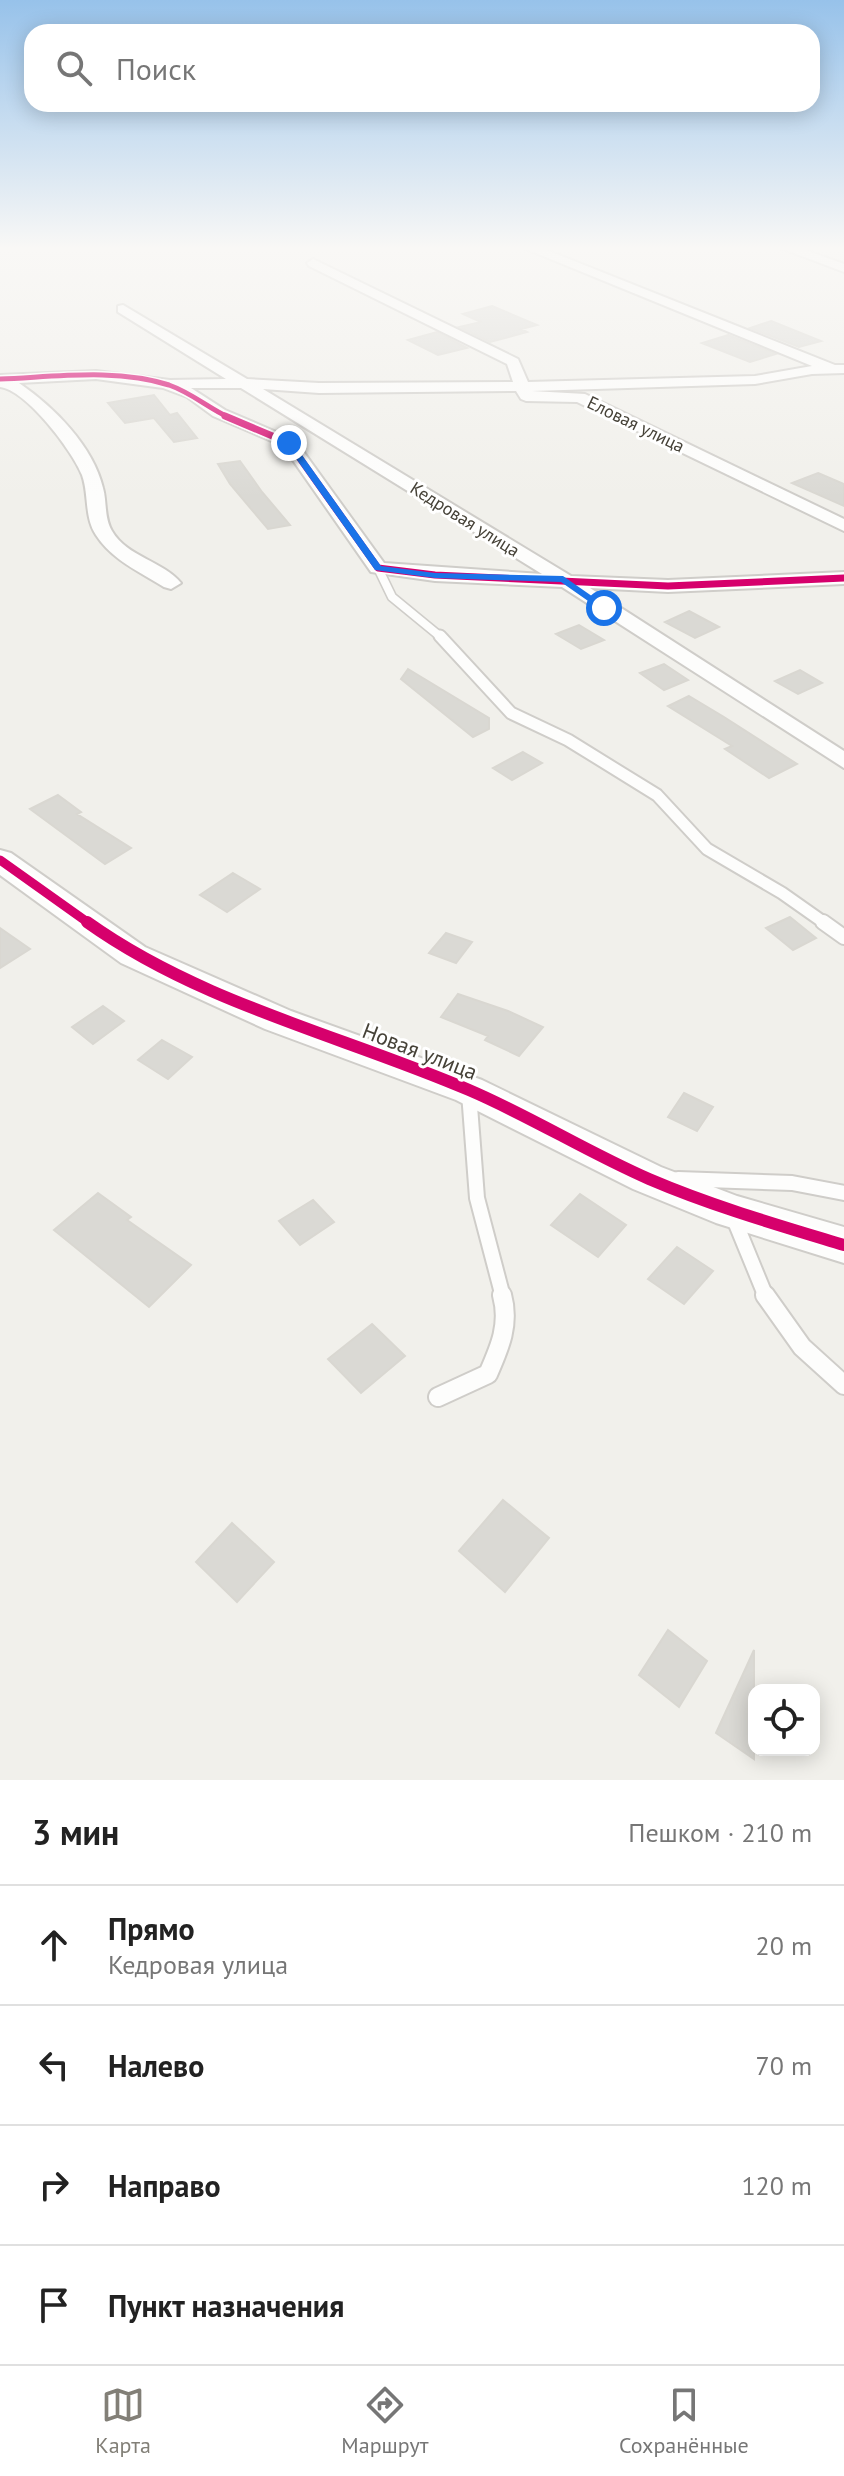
<!DOCTYPE html>
<html lang="ru">
<meta charset="utf-8">
<style>
body{margin:0;font-family:"PT Sans",sans-serif;background:#f2f2f2;color:#222}
.controls{position:absolute;right:24px;bottom:24px;display:grid;overflow:hidden;border-radius:16px;box-shadow:0 4px 20px #0003}
.controls button{width:72px;height:72px;display:grid;place-items:center;padding:0;border:0;border-bottom:2px solid #e0e0e0;background:#fff;color:#222;font:40px sans-serif}
.stop{position:absolute;width:24px;height:24px;margin:-18px;border:6px solid #1a73e8;border-radius:50%;background:#fff}
.stop.end{background:#1a73e8;border-color:#fff;box-shadow:0 2px 8px #0008}
.list{margin:0;padding:0;list-style:none}
h2{display:flex;justify-content:space-between;align-items:center;height:104px;margin:0;padding:0 32px;font-size:34px}
h2 small{font-size:26px;font-weight:400;color:#767676}
.list li{display:grid;grid-template-columns:52px 1fr auto;gap:24px;align-items:center;box-sizing:border-box;height:120px;padding:0 32px;border-top:2px solid #e0e0e0}
.list b{display:block;font-size:30px;white-space:nowrap}
.list p{margin:0;font-size:26px;white-space:nowrap;color:#767676}
.list em{font-size:26px;font-style:normal;color:#767676}
.icon{flex:none;width:44px;height:44px;fill:none;stroke:currentColor;stroke-width:2;stroke-linecap:round;stroke-linejoin:round}
.map{position:relative;flex:none;width:844px;height:1780px;overflow:hidden}
.search{position:absolute;background:#fff;box-shadow:0 4px 20px #0003;left:24px;right:24px;top:24px;height:88px;display:flex;align-items:center;gap:20px;box-sizing:border-box;padding:0 28px;border-radius:24px;color:#767676;font-size:30px}
.sheet{height:584px;background:#fff}
nav{display:flex;justify-content:space-around;align-items:center;box-sizing:border-box;height:112px;border-top:2px solid #e0e0e0;background:#fff;font-size:22px;color:#767676}
nav a{display:grid;justify-items:center;gap:4px}
nav .on{color:#827f77}
.map>svg:first-child{display:block}
</style>
<div class="map">
<svg width="844" height="1780" viewBox="0 0 844 1780">
<rect width="100%" height="100%" fill="#f1f0eb"/>
<path fill="#dad9d4" stroke="#d9d7d1" stroke-width="2" d="M492 306 537 325 521 329 527 332 490 342 459 327 481 322 463 314Z
M771 321 821 341 799 347 750 328Z
M437 332 467 348 438 355 408 340Z
M728 335 776 354 750 362 702 343Z
M154 395 170 415 177 413 197 438 174 442 154 418 125 423 108 403Z
M240 461 262 492 290 525 268 529 230 484 218 464Z
M818 473 844 484V506L792 483Z
M689 611 719 627 695 638 665 622Z
M579 625 604 640 581 649 556 634Z
M664 664 688 680 664 690 640 673Z
M408 669 489 718V729L473 737 401 679Z
M800 670 822 683 798 694 775 681Z
M689 696 724 717 797 764 769 778 725 749 732 746 668 706Z
M523 752 542 763 512 780 493 768Z
M58 795 81 812 77 814 131 848 105 864 30 809Z
M233 873 260 889 227 912 200 895Z
M790 917 816 938 793 950 766 928Z
M0 928 30 949 0 968Z
M446 933 472 942 456 963 429 953Z
M458 994 508 1011 543 1027 519 1056 485 1040 488 1036 441 1017Z
M103 1006 124 1021 93 1044 72 1027Z
M162 1040 192 1057 168 1079 138 1060Z
M684 1093 713 1107 697 1131 668 1117Z
M98 1193 131 1217 127 1220 191 1265 149 1307 54 1230Z
M580 1194 626 1225 598 1257 551 1225Z
M313 1200 334 1222 300 1245 279 1221Z
M677 1247 713 1271 684 1304 648 1279Z
M372 1324 405 1356 361 1393 328 1359Z
M503 1500 549 1538 505 1592 459 1551Z
M232 1523 274 1562 237 1602 196 1562Z
M668 1630 707 1661 679 1707 639 1675Z
M754 1650V1759L716 1733Z"/>
<g fill="none" stroke-linecap="round" stroke-linejoin="round">
<g stroke="#cfcdc9" stroke-width="11">
<path id="service-far3" d="M378 568 392 597 442 638"/>
</g>
<g stroke="#cfcdc9" stroke-width="15">
<path id="service-far2" d="M440 636 511 713 568 740 657 795 707 849 782 893 826 924"/>
</g>
<g stroke="#cfcdc9" stroke-width="18">
<path id="service-far1" d="M823 922 844 937
M469 1093 477 1198 503 1297
M678 1179 792 1183 844 1193
M732 1214 766 1297"/>
</g>
<g stroke="#cfcdc9" stroke-width="22">
<path id="service" d="M765 1295 802 1347 844 1385
M438 1397 488 1374C500 1347 510 1324 502 1295"/>
</g>
<g stroke="#cfcdc9" stroke-width="4">
<path id="minor" d="M521 247H539L835 365H844V373L812 374 755 384 532 391 585 394 844 519V531L577 402 526 401 521 399 516 391 319 393 263 389 571 576 668 580 844 572V584L668 592 590 588 844 751V768L562 587 435 581 371 572 283 446 213 416 187 397 163 388 96 379 19 383C54 407 93 446 103 488 107 502 104 518 112 531 127 557 163 561 181 583L171 589 164 587C140 572 112 560 96 535 84 517 89 494 82 475 72 450 26 390 0 387V375L96 371 170 380 226 379 118 312V306L123 305 247 379 319 383 513 382 507 364 309 266 307 263 313 259 518 359 528 382 755 376 812 366ZM191 388H241L542 574 384 563 295 440 225 410Z
M778 247H797L844 264V272Z"/>
</g>
<g stroke="#cfcdc9" stroke-width="4">
<path id="tertiary" d="M0 850 11 853 145 947 291 1011 482 1080 661 1167 737 1196 844 1227V1263L716 1223 633 1189 456 1100 265 1029 121 963 0 875Z"/>
</g>
<use href="#service-far3" stroke="#fdfdfc" stroke-width="8"/>
<use href="#service-far2" stroke="#fdfdfc" stroke-width="11"/>
<use href="#service-far1" stroke="#fdfdfc" stroke-width="14"/>
<use href="#service" stroke="#fdfdfc" stroke-width="18"/>
<use href="#minor" fill="#fdfdfc" fill-rule="evenodd"/>
<use href="#tertiary" fill="#fdfdfc" fill-rule="evenodd"/>
<g stroke="#fff" stroke-width="8">
<path id="cycleway-far3" d="M0 379C54 377 116 368 169 385 192 393 208 408 230 418"/>
</g>
<g stroke="#fff" stroke-width="10">
<path id="cycleway-far2" d="M225 416 289 443 378 568 435 575 668 586 844 578"/>
</g>
<g stroke="#fff" stroke-width="14">
<path id="cycleway-far1" d="M0 860 90 924"/>
</g>
<g stroke="#fff" stroke-width="17">
<path id="cycleway" d="M87 922C202 1004 341 1035 469 1090 530 1116 587 1152 649 1179 712 1206 778 1225 844 1245"/>
</g>
<use href="#cycleway-far3" stroke="#d6006c" stroke-width="5"/>
<use href="#cycleway-far2" stroke="#d6006c" stroke-width="7"/>
<use href="#cycleway-far1" stroke="#d6006c" stroke-width="9"/>
<use href="#cycleway" stroke="#d6006c" stroke-width="12"/>
</g>
<linearGradient id="sky" x2="0" y2="1"><stop stop-color="#97c2ea"/><stop offset="0.5" stop-color="#f9f8f6"/><stop offset="1" stop-color="#f9f8f6" stop-opacity="0"/></linearGradient>
<rect width="844" height="497" fill="url(#sky)"/>
<path fill="#1a73e8" d="M292 441 381 566 435 573 563 576 609 608 601 610 561 582 435 578 375 570 285 443Z"/>
<g text-anchor="middle" dominant-baseline="central" stroke-width="6" stroke-linejoin="round" paint-order="stroke">
<g font-size="18" fill="#464238" stroke="#fff">
<text transform="translate(636 424) rotate(26)">Еловая улица</text>
<text transform="translate(465 519) rotate(32)">Кедровая улица</text>
</g>
<g font-size="22" fill="#464238" stroke="#fff">
<text transform="translate(420 1051) rotate(21)">Новая улица</text>
</g>
</g>
</svg>
<div class="controls">
<button><svg class="icon" aria-label="locate" viewBox="0 0 24 24"><circle cx="12" cy="12" r="6"/><path d="M12 2v4M12 18v4M2 12h4M18 12h4"/></svg></button>
</div>
<div class="stop" style="left:604px;top:608px"></div>
<div class="stop end" style="left:289px;top:443px"></div>
<div class="search"><svg class="icon" aria-label="search" viewBox="0 0 24 24"><circle cx="10" cy="10" r="6"/><path d="M15 15l6 6"/></svg>Поиск</div>
</div>
<section class="sheet">
<h2>3 мин<small>Пешком · 210 m</small></h2>
<ul class="list">
<li><svg class="icon" aria-label="ahead" viewBox="0 0 24 24"><path d="M12 20V5M6 11l6-6 6 6"/></svg><div><b>Прямо</b><p>Кедровая улица</p></div><em>20 m</em></li>
<li><svg class="icon" aria-label="left" viewBox="0 0 24 24"><path d="M17 20v-9H6M10 6l-5 5 5 5"/></svg><div><b>Налево</b></div><em>70 m</em></li>
<li><svg class="icon" aria-label="right" viewBox="0 0 24 24"><path d="M7 20v-9h11M14 6l5 5-5 5"/></svg><div><b>Направо</b></div><em>120 m</em></li>
<li><svg class="icon" aria-label="arrive" viewBox="0 0 24 24"><path d="M6 21V4h12l-3 4 3 4H6"/></svg><div><b>Пункт назначения</b></div></li>
</ul>
</section>
<nav>
<a class="on"><svg class="icon" aria-label="map" viewBox="0 0 24 24"><path d="M3 6l6-2 6 2 6-2v14l-6 2-6-2-6 2zM9 4v14M15 6v14"/></svg>Карта</a>
<a><svg class="icon" aria-label="directions" viewBox="0 0 24 24"><path d="M12 3l9 9-9 9-9-9zM9 14v-3h6M13 9l2 2-2 2"/></svg>Маршрут</a>
<a><svg class="icon" aria-label="saved" viewBox="0 0 24 24"><path d="M7 4h10v16l-5-4-5 4z"/></svg>Сохранённые</a>
</nav>
